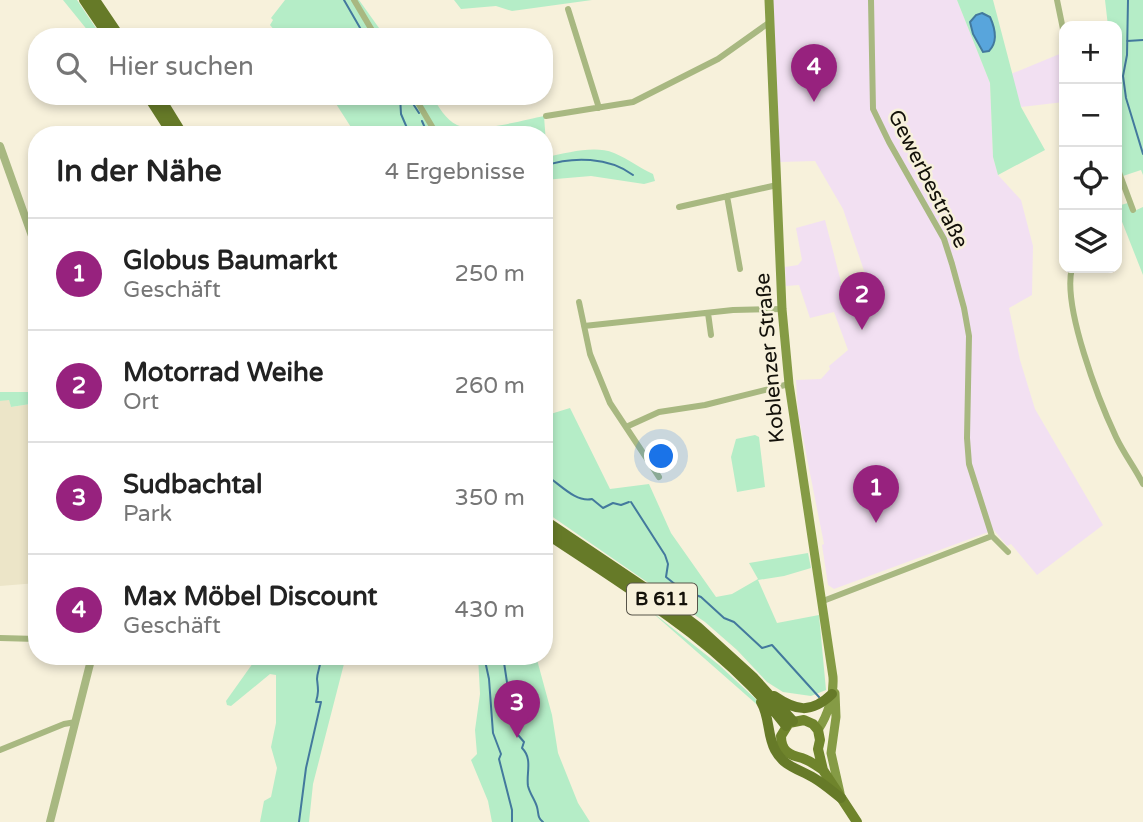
<!DOCTYPE html>
<html lang="de">
<meta charset="utf-8">
<style>
body{margin:0;font-family:"Varela Round",sans-serif;background:#f2f2f2;color:#222}
.controls{position:absolute;right:21px;top:21px;display:grid;overflow:hidden;border-radius:14px;box-shadow:0 4px 10px #0003}
.controls button{width:63px;height:63px;display:grid;place-items:center;padding:0;border:0;border-bottom:2px solid #e0e0e0;background:#fff;color:#222;font:35px sans-serif}
.you{position:absolute;left:662px;top:457px;width:24px;height:24px;margin:-18px;border:5px solid #fff;border-radius:50%;background:#1a73e8;box-shadow:0 0 0 10px #1a73e833}
.badge{display:grid;place-items:center;width:46px;height:46px;border-radius:50%;background:#97227e;color:#fff;font-size:23px;font-weight:700}
.pin{position:absolute;translate:-50% -58px;filter:drop-shadow(0 2px 4px #0008)}
.pin::after{content:'';position:absolute;top:37px;width:24px;height:21px;background:inherit;clip-path:polygon(0 0,100% 0,50% 100%)}
.list{margin:0;padding:0;list-style:none}
h2{display:flex;justify-content:space-between;align-items:center;height:91px;margin:0;padding:0 28px;font-size:30px}
h2 small{font-size:23px;font-weight:400;color:#767676}
.list li{display:grid;grid-template-columns:46px 1fr auto;gap:21px;align-items:center;box-sizing:border-box;height:112px;padding:0 28px;border-top:2px solid #e0e0e0}
.list b{display:block;font-size:26px;white-space:nowrap}
.list p{margin:0;font-size:23px;white-space:nowrap;color:#767676}
.list em{font-size:23px;font-style:normal;color:#767676}
.icon{flex:none;width:38px;height:38px;fill:none;stroke:currentColor;stroke-width:2;stroke-linecap:round;stroke-linejoin:round}
.map{position:relative;flex:none;width:1143px;height:822px;overflow:hidden}
.search{position:absolute;background:#fff;box-shadow:0 4px 10px #0003;left:28px;top:28px;width:525px;height:77px;display:flex;align-items:center;gap:18px;box-sizing:border-box;padding:0 24px;border-radius:28px;color:#767676;font-size:26px}
.panel{position:absolute;background:#fff;box-shadow:0 4px 10px #0003;left:28px;top:126px;width:525px;height:539px;border-radius:28px}
.map>svg:first-child{display:block}
</style>
<div class="map">
<svg width="1143" height="822" viewBox="0 0 1143 822">
<rect width="100%" height="100%" fill="#f7f1db"/>
<path fill="#f2e0f2" d="M772 0H957L990 83 993 157 998 175 1021 200 1033 246 1032 295 1009 308 1020 360 1035 409 1103 525 1037 575 1011 544 1007 546 994 530 834 589 828 585 822 545 824 544 798 413 796 380 821 379 830 369 829 366 848 350 834 312 810 318 799 285 786 286 785 267 798 265 802 260 796 228 825 220 847 305 873 297 843 209 815 161 780 162Z
M1062 53 1064 102 1021 107 1011 74Z"/>
<path fill="#ece5c8" d="M9 399 11 407 37 403V583L0 586V401Z"/>
<path fill="#b5edc7" d="M63 0H77L102 37H93Z
M285 0H359L379 28 390 37H280L270 25 273 20 271 18Z
M454 0H592L512 11 496 6 461 9Z
M957 0H993L1021 107 1045 150 998 175 993 157 990 83Z
M1105 0H1143V175L1141 170 1123 176 1117 160V26H1108Z
M331 96H432C438 106 446 120 457 125 475 134 524 120 544 116L547 157C568 153 594 145 614 153 629 159 639 168 653 174L655 181 644 184 591 176 544 180V135H356Z
M1128 203 1132 212 1143 207V275L1117 209V206Z
M0 392H37V403L11 407 9 400 0 401Z
M570 408 610 489 649 484 671 533 716 597 732 594 758 579 749 563 808 553 811 568 784 576 758 580 777 623 819 615 826 690 811 696 783 692 767 682 737 650 705 622 544 511V469L548 468 544 416Z
M755 435 759 437 765 487 737 492 731 457 736 439Z
M647 608 719 665 761 704 762 709Z
M258 656H346L313 784 309 822H260L264 801 271 797 277 768 271 747 276 723V675L270 674 231 706 227 705 226 701Z
M478 656H536L552 715 558 753 578 803 590 822H492L488 801 471 760 477 754 475 730 480 694Z"/>
<path fill="#58a5dc" stroke="#43799d" stroke-width="2" d="M982 13 990 17C995 28 998 42 989 51L983 52 973 34 970 22 976 15Z"/>
<g fill="none" stroke-linecap="round" stroke-linejoin="round">
<path stroke="#43799d" stroke-width="2" d="M344 0 363 33V37
M1128 0 1127 55 1123 76 1126 98 1143 154
M1127 41 1143 40
M400 96 401 114 410 135
M408 96 419 113
M422 121 428 135
M544 166C573 156 609 157 633 175
M544 474C558 482 575 503 592 499L603 508 613 503 621 505 629 502
M631 502 665 555 668 564 666 577 681 589 701 597 724 618 734 622 762 648 772 645 819 697
M484 656 489 679 493 733 501 754 499 759 512 810V822
M503 656 512 715 517 724 518 735 524 742 522 748C533 759 526 773 528 786 530 794 535 800 537 807 539 814 537 817 543 822
M299 822 306 768 321 702H316C319 692 318 688 317 679 317 671 322 665 320 656"/>
<path stroke="#a8b881" stroke-width="6" d="M354 0 376 37
M871 0 873 109 889 142 944 239 952 264 964 308 969 336 967 438 969 464 992 536 1008 552
M1057 0 1064 34
M568 9 599 108
M414 96 437 135
M546 116 633 102 718 59 770 22
M1117 167 1133 210
M727 196 740 269
M679 207 777 185
M1072 268C1062 306 1099 401 1116 437 1124 454 1135 468 1143 484
M579 302 590 354 610 403 659 477
M708 313 711 335
M584 326 733 310 782 309
M626 427 659 412 705 405 789 384
M823 601 992 536
M0 638 37 639
M246 656 252 659 258 656
M0 750 64 724 76 722"/>
<path stroke="#a8b881" stroke-width="8" d="M0 146 37 250
M50 822 92 656"/>
<path stroke="#859b45" stroke-width="9" d="M769 0 782 309 789 384 833 677C834 695 828 715 818 730
M835 693 836 717 831 753 840 793"/>
<path stroke="#6f842c" stroke-width="10" d="M823 770C817 766 809 760 802 758 789 755 781 751 781 736L789 723 804 720 813 724 818 730 820 740 818 749 823 770 857 822"/>
<path stroke="#667a28" stroke-width="10" d="M84 0 109 37
M95 0 120 37
M148 96 173 135
M159 96 183 135
M544 520 657 596 698 627 754 678 793 721
M544 532C629 589 722 643 786 726
M774 696C796 711 811 714 832 694
M761 702C770 717 767 735 775 750 784 767 799 769 814 778 824 784 832 791 841 798"/>
</g>
<g text-anchor="middle" dominant-baseline="central" stroke-width="5" stroke-linejoin="round" paint-order="stroke">
<rect fill="#f7f1db" stroke="#575449" stroke-width="2" x="627" y="583.5" width="70" height="31" rx="5"/>
<g font-size="19" font-weight="bold" fill="#13110a">
<text x="662" y="599">B 611</text>
</g>
<g font-size="21" fill="#13110a" stroke="#f7f1db">
<text transform="translate(928 179) rotate(63)">Gewerbestraße</text>
<text transform="translate(770 358) rotate(-95)">Koblenzer Straße</text>
</g>
</g>
</svg>
<div class="controls">
<button>+</button>
<button>−</button>
<button><svg class="icon" aria-label="locate" viewBox="0 0 24 24"><circle cx="12" cy="12" r="6"/><path d="M12 2v4M12 18v4M2 12h4M18 12h4"/></svg></button>
<button><svg class="icon" aria-label="layers" viewBox="0 0 24 24"><path d="M12 4l9 5-9 5-9-5zM3 14l9 5 9-5"/></svg></button>
</div>
<div class="you"></div>
<div class="pin badge" style="left:876px;top:523px">1</div>
<div class="pin badge" style="left:862px;top:330px">2</div>
<div class="pin badge" style="left:517px;top:738px">3</div>
<div class="pin badge" style="left:814px;top:102px">4</div>
<div class="search"><svg class="icon" aria-label="search" viewBox="0 0 24 24"><circle cx="10" cy="10" r="6"/><path d="M15 15l6 6"/></svg>Hier suchen</div>
<section class="panel">
<h2>In der Nähe<small>4 Ergebnisse</small></h2>
<ul class="list">
<li><span class="badge">1</span><div><b>Globus Baumarkt</b><p>Geschäft</p></div><em>250 m</em></li>
<li><span class="badge">2</span><div><b>Motorrad Weihe</b><p>Ort</p></div><em>260 m</em></li>
<li><span class="badge">3</span><div><b>Sudbachtal</b><p>Park</p></div><em>350 m</em></li>
<li><span class="badge">4</span><div><b>Max Möbel Discount</b><p>Geschäft</p></div><em>430 m</em></li>
</ul>
</section>
</div>
